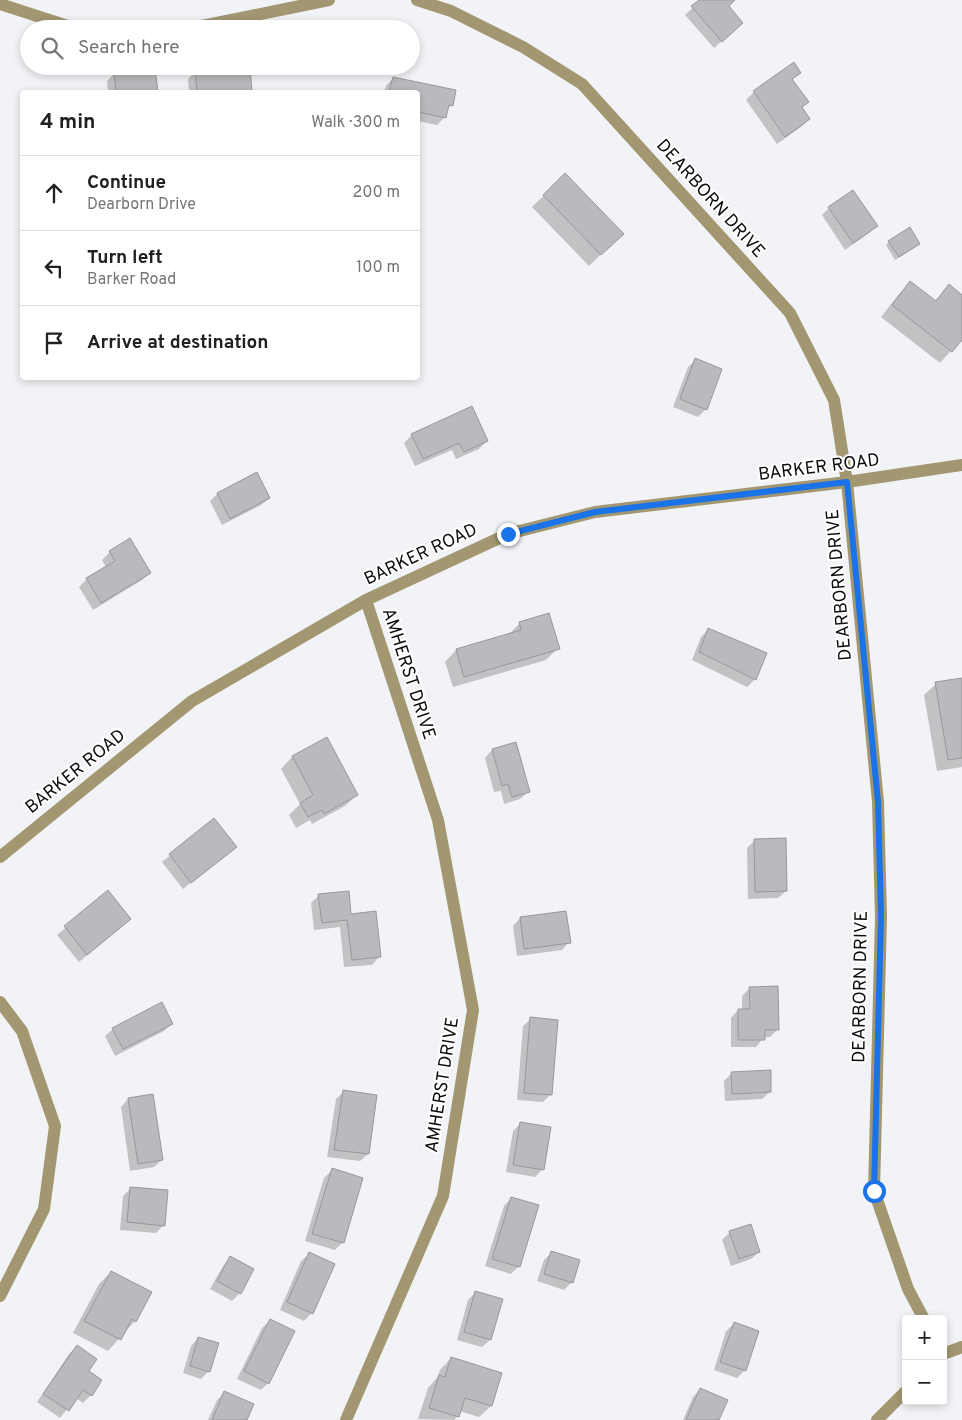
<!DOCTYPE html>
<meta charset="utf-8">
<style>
body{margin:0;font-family:Overpass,sans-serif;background:#f2f2f2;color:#202124}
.controls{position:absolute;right:15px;bottom:15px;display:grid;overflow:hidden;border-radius:5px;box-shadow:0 2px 8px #0003}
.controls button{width:45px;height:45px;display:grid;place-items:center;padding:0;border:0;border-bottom:1px solid #e0e0e0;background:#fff;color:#202124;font:25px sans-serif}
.stop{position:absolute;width:15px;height:15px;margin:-11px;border:4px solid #1a73e8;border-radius:50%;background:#fff}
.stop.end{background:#1a73e8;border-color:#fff;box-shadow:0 1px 5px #0008}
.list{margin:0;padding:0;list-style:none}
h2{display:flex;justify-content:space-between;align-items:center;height:65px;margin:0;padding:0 20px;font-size:21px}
h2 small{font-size:16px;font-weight:400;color:#757577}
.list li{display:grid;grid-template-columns:32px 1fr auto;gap:15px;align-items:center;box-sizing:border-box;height:75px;padding:0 20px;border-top:1px solid #e0e0e0}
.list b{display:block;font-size:19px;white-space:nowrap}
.list p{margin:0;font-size:16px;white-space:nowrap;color:#757577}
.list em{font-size:16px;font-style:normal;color:#757577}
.icon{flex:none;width:28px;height:28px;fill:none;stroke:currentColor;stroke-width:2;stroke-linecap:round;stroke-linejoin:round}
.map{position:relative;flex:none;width:962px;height:1420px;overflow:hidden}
.search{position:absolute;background:#fff;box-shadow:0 2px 8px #0003;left:20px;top:20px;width:400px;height:55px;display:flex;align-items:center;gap:12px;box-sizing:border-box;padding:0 18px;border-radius:28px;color:#757577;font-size:19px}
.panel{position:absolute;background:#fff;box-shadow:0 2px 8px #0003;left:20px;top:90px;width:400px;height:290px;border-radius:5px}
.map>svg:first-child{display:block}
</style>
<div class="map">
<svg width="962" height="1420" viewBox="0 0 962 1420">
<rect width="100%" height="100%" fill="#f2f3f6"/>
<path fill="#0003" d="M701 0H734L727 6 734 30 714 48 685 15Z
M794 64 800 72 792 80 807 102 801 108 809 119 801 127 777 144 746 100 754 92Z
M249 67 251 92H189L188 79 196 71Z
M154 70 157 92H108L107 81 115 73Z
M393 78 451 105 446 111 445 117 437 125 418 121V92H384L386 86Z
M565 175 622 234 589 266 532 207Z
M829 208 876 226 869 233 845 250 822 215Z
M889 242 915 247 895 260 886 245Z
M910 283 934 302 949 286 962 296V338L940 363 881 317 899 294Z
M696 360 706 409 698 417 673 407 688 367Z
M412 435 487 441 479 449 456 459 452 450 415 466 404 443Z
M217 494 269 498 261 505 222 525 210 501Z
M130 540 150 573 142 580 93 610 79 587 87 579 106 567 102 560 110 552Z
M520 623 558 648 546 660 453 687 445 662 456 650 508 635Z
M709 629 765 653 754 680 747 687 692 660 701 637Z
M962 679V767L937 771 924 695 936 684Z
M327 739 357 795 345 806 312 824 310 820 296 828 289 815 300 804 281 769 292 757Z
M492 750 528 792 520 799 504 804 501 791 494 792 485 758Z
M214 820 235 847 183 889 162 862Z
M755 840 786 891 778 898 748 899 747 848Z
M108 892 122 926 79 962 57 935Z
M319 895 350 915 379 957 372 965 344 967 340 927 314 930 311 903Z
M520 918 569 942 562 950 517 956 513 926Z
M750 988 778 1029 770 1037H764L756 1047H731V1018L738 1010H742V996Z
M531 1019 551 1094 543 1102 517 1100 523 1026Z
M172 1023 164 1031 115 1056 105 1036 113 1029Z
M732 1073 770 1092 762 1099 725 1101 724 1081Z
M343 1092 368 1154 360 1161 327 1157 336 1099Z
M128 1099 162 1160 154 1167 130 1171 121 1107Z
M520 1124 543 1169 535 1177 506 1172 513 1131Z
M332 1170 343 1242 335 1250 305 1241 324 1178Z
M131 1188 164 1225 156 1233 120 1230 123 1196Z
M511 1198 519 1266 511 1274 485 1266 504 1206Z
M730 1232 759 1252 751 1259 731 1266 722 1240Z
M551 1253 572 1282 564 1290 537 1281 544 1260Z
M309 1254 312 1313 304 1321 280 1310 301 1261Z
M230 1258 240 1293 232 1301 210 1289 223 1266Z
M111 1272 135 1321 108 1351 73 1333 99 1284Z
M476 1292 490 1340 482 1347 457 1340 468 1300Z
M270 1320 268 1383 261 1390 237 1379 262 1328Z
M734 1324 745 1370 737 1378 714 1370 726 1331Z
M198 1338 209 1371 201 1379 183 1373 191 1346Z
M77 1346 88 1371 101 1380 91 1395 83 1403 76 1398 60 1418 37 1402 69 1354Z
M451 1358 491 1406 479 1417 459 1411 458 1416 454 1420 418 1419 428 1388 437 1378 440 1370Z
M700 1389 718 1420H683L693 1397Z
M225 1392 245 1420H208L217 1400Z"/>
<path fill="#bababe" stroke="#98989b" d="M699 0H735L729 6 743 23 722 42 691 6Z
M794 62 801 73 792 79 809 102 802 107 810 119 785 137 753 91Z
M250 66 252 92H197L195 70Z
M155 68 158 92H116L114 72Z
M393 77 456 90 453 106 449 105 446 118 418 112V92H389Z
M565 173 624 234 601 255 543 195Z
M853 190 878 226 853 243 828 207Z
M910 227 920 244 899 257 888 241Z
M910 281 936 301 949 284 962 295V340L952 352 892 305Z
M695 358 722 369 707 410 680 399Z
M472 406 488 441 464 452 459 443 423 459 411 434Z
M257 472 270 498 230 519 217 493Z
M130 538 151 573 101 603 86 578 115 561 109 551Z
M549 613 560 649 464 677 456 649 521 630 519 622Z
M708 628 767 653 756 680 699 652Z
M962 678V758L948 760 935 682Z
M327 737 358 795 324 814 322 810 308 817 300 803 313 795 292 756Z
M516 742 530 792 512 797 508 784 502 786 492 749Z
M214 818 237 847 191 883 169 854Z
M786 838 787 891 755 892 754 839Z
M108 890 131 919 87 955 64 926Z
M349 891 351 914 376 911 381 957 352 960 347 920 322 923 318 894Z
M566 911 571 943 524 949 520 917Z
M778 986 779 1030H765V1040H738V1009H750L749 987Z
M162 1002 173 1024 123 1049 112 1028Z
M530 1017 558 1020 552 1095 524 1093Z
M771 1070V1092L732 1094 731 1072Z
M343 1090 377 1095 369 1154 334 1150Z
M153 1094 163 1160 138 1164 128 1098Z
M520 1122 551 1127 544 1170 513 1165Z
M332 1168 363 1178 344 1243 312 1234Z
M130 1187 168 1190 165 1226 127 1222Z
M511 1197 539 1205 520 1267 492 1259Z
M751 1224 760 1252 739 1259 729 1231Z
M551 1251 580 1260 573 1283 544 1274Z
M309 1252 335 1264 313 1314 287 1302Z
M230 1256 254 1269 241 1294 217 1281Z
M111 1271 152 1292 136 1322 132 1319 121 1340 84 1321Z
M475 1291 503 1299 491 1340 464 1332Z
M270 1319 295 1331 269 1384 244 1371Z
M734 1322 759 1331 746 1371 720 1362Z
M198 1337 219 1343 210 1372 190 1366Z
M77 1345 97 1359 89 1371 102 1380 92 1396 83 1390 69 1411 43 1394Z
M451 1357 502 1373 492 1406 465 1398 459 1417 429 1408 439 1375 445 1377Z
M700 1388 728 1400 719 1420H686Z
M224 1391 254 1404 247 1420H212Z"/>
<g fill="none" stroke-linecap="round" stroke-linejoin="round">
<path stroke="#a39772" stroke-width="12" d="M417 0 451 11 523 47 582 84 790 313 834 400 847 482 878 802 881 917 874 1191 908 1289 924 1319
M0 4 77 29
M187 29 329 0
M0 857 192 701 366 600 508 534 595 512 847 482 962 465
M0 1002 22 1031 55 1126 44 1209 0 1296
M943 1354 962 1347
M346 1420 443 1196 473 1010 438 820 366 600
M877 1420 906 1391"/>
</g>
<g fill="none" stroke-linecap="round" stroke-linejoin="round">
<path stroke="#1a73e8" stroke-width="6" d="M508 534 595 512 847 482 878 802 881 916 874 1191"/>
</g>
<g text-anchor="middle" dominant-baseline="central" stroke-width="4" stroke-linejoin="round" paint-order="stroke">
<g font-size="18" fill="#0c0d0e" stroke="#fff">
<text transform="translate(710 199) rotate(48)">DEARBORN DRIVE</text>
<text transform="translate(819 468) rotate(-7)">BARKER ROAD</text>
<text transform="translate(421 555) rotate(-25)">BARKER ROAD</text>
<text transform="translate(840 585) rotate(-95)">DEARBORN DRIVE</text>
<text transform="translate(408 674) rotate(72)">AMHERST DRIVE</text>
<text transform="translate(76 772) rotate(-39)">BARKER ROAD</text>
<text transform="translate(861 987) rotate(-89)">DEARBORN DRIVE</text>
<text transform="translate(443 1085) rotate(-81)">AMHERST DRIVE</text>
</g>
</g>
</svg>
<div class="controls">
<button>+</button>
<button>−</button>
</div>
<div class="stop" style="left:874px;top:1191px"></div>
<div class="stop end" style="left:508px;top:534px"></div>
<div class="search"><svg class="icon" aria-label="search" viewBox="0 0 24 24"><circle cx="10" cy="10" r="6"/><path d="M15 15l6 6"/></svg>Search here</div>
<section class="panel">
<h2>4 min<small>Walk · 300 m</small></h2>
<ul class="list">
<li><svg class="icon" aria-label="ahead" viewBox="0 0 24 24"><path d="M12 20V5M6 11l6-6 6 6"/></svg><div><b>Continue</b><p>Dearborn Drive</p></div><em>200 m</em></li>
<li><svg class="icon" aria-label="left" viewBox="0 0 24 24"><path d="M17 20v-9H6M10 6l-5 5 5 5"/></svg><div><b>Turn left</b><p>Barker Road</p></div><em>100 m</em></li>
<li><svg class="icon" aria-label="arrive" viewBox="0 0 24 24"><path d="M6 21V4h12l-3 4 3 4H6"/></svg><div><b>Arrive at destination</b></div></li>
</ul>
</section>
</div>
